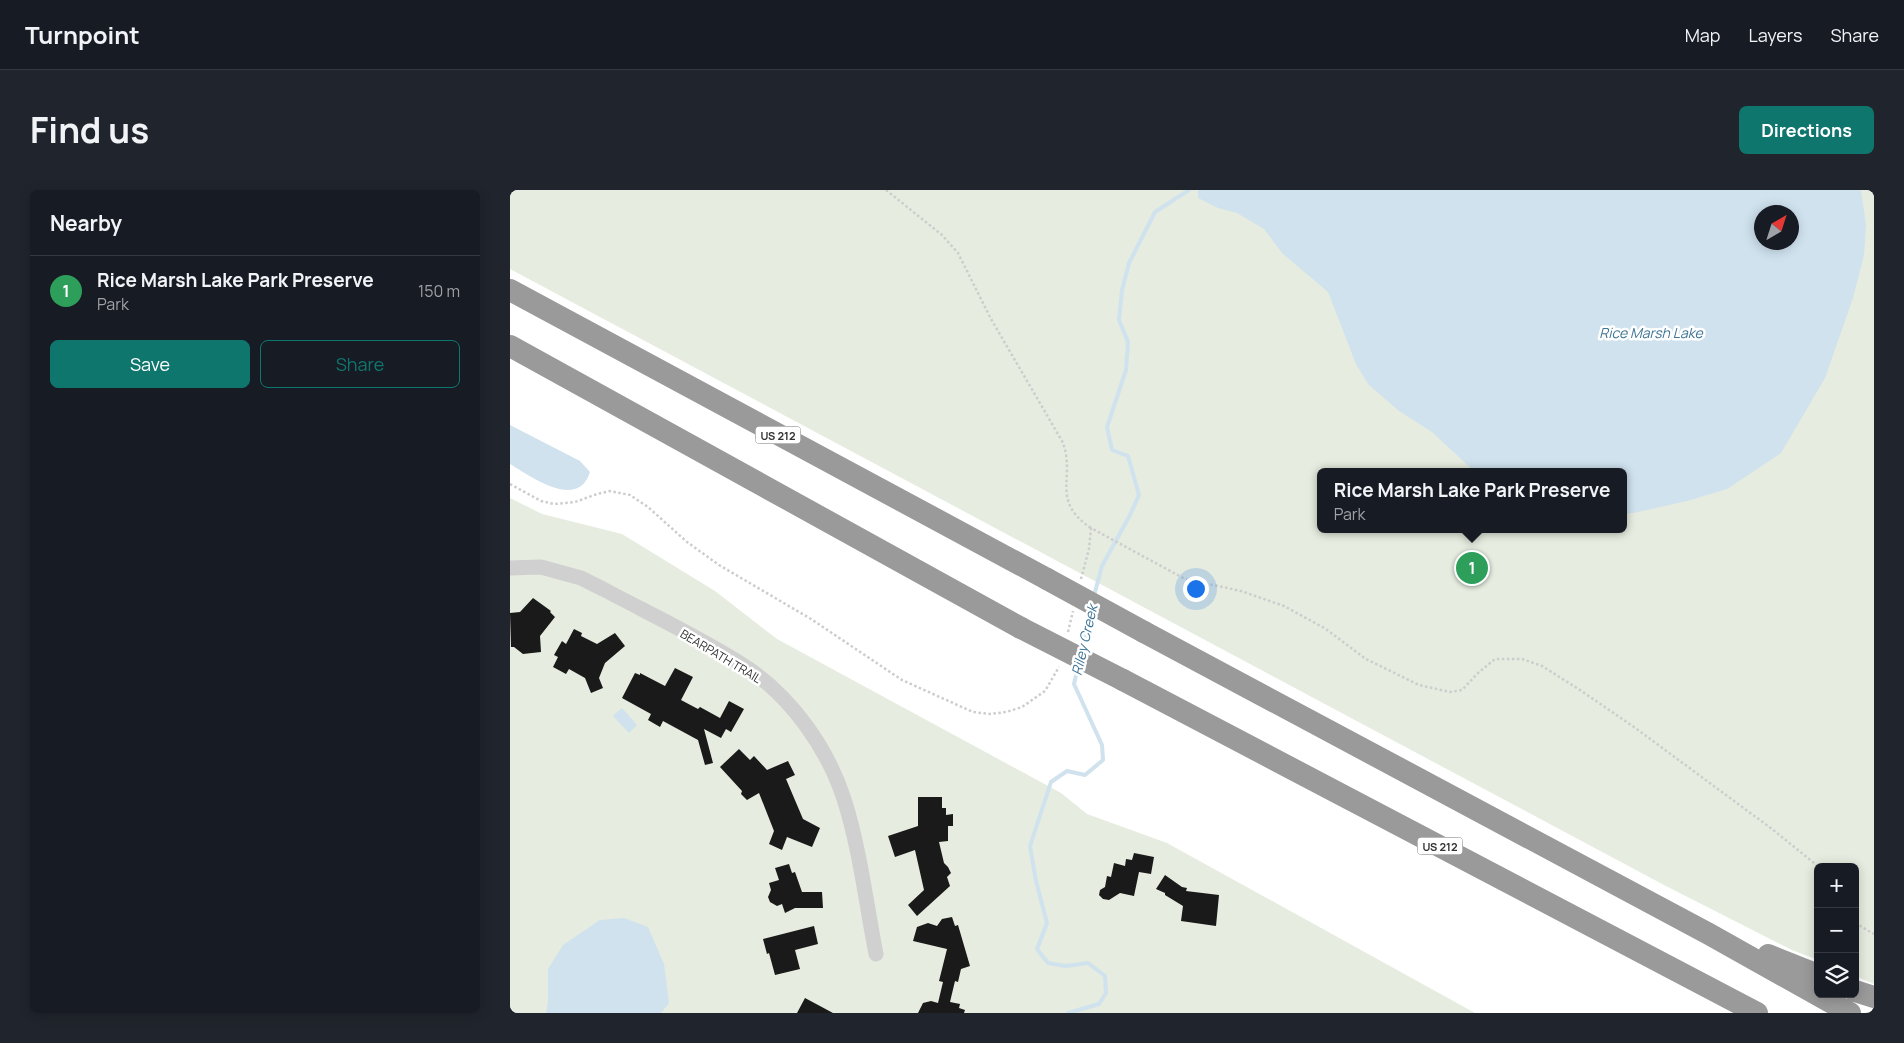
<!DOCTYPE html>
<meta charset="utf-8">
<style>
body{margin:0;font-family:Manrope,sans-serif;background:#20242c;color:#f1f3f6}
.controls{position:absolute;right:15px;bottom:15px;display:grid;overflow:hidden;border-radius:8px;box-shadow:0 2px 12px #0003}
.controls button{width:45px;height:45px;display:grid;place-items:center;padding:0;border:0;border-bottom:1px solid #363941;background:#171b24;color:#f1f3f6;font:25px sans-serif}
.compass{position:absolute;left:1244px;top:15px;width:45px;height:45px;border-radius:50%;background:#171b24;box-shadow:0 2px 12px #0003;rotate:39deg}
.you{position:absolute;left:685px;top:398px;width:18px;height:18px;margin:-12px;border:4px solid #fff;border-radius:50%;background:#1a73e8;box-shadow:0 0 0 8px #1a73e833}
.badge{display:grid;place-items:center;width:32px;height:32px;border-radius:50%;background:#0f766e;color:#fff;font-size:16px;font-weight:700}
.pin{position:absolute;translate:-50% -50%;border:2px solid #fff;box-shadow:0 1px 5px #0006}
.popup{position:absolute;left:807px;top:278px;width:310px;height:65px;box-sizing:border-box;display:grid;place-content:center;border-radius:8px;background:#171b24;filter:drop-shadow(0 1px 4px #0005);font-size:16px;white-space:nowrap;color:#9ea1a6}
.popup b{font-size:19px;color:#f1f3f6}
.popup::after{content:'';position:absolute;left:50%;top:100%;margin-left:-10px;border:10px solid transparent;border-top-color:#171b24}
.list{margin:0;padding:0;list-style:none}
h2{display:flex;justify-content:space-between;align-items:center;height:65px;margin:0;padding:0 20px;font-size:21px}
h2 small{font-size:16px;font-weight:400;color:#9ea1a6}
.list li{display:grid;grid-template-columns:32px 1fr auto;gap:15px;align-items:center;box-sizing:border-box;height:70px;padding:0 20px;border-top:1px solid #363941}
.list b{display:block;font-size:19px;white-space:nowrap}
.list p{margin:0;font-size:16px;white-space:nowrap;color:#9ea1a6}
.list em{font-size:16px;font-style:normal;color:#9ea1a6}
.actions{display:flex;gap:10px;padding:15px 20px}
.actions a{flex:1;padding:11px 0;border:1px solid #0f766e;border-radius:8px;text-align:center;font-size:18px;color:#0f766e}
.actions .main{background:#0f766e;color:#fff}
.icon{flex:none;width:28px;height:28px;fill:none;stroke:currentColor;stroke-width:2;stroke-linecap:round;stroke-linejoin:round}
.map{position:relative;flex:none;width:1364px;height:823px;overflow:hidden;border-radius:8px}
header{display:flex;align-items:center;gap:30px;box-sizing:border-box;height:70px;padding:0 25px;background:#171b24;border-bottom:1px solid #363941}
header strong{font-size:24px}
nav{display:flex;gap:28px;margin-inline-start:auto;font-size:18px}
.intro{display:flex;align-items:center;justify-content:space-between;box-sizing:border-box;height:120px;padding:0 30px}
h1{margin:0;font-size:35px}
.button{padding:12px 22px;border-radius:8px;background:#0f766e;color:#fff;font-size:18px;font-weight:700}
main{display:flex;gap:30px;padding:0 30px}
aside{flex:1;background:#171b24;border-radius:8px;box-shadow:0 2px 12px #0003}
.map>svg:first-child{display:block}
</style>
<header>
<strong>Turnpoint</strong>
<nav><a>Map</a><a>Layers</a><a>Share</a></nav>
</header>
<div class="intro"><h1>Find us</h1><a class="button">Directions</a></div>
<main>
<aside>
<h2>Nearby<small></small></h2>
<ul class="list">
<li><span class="badge" style="background:#2e9e5b">1</span><div><b>Rice Marsh Lake Park Preserve</b><p>Park</p></div><em>150 m</em></li>
</ul>
<div class="actions"><a class="main">Save</a><a>Share</a></div>
</aside>
<div class="map">
<svg width="1364" height="823" viewBox="0 0 1364 823">
<rect width="100%" height="100%" fill="#fff"/>
<path fill="#e6ecdf" fill-rule="evenodd" d="M0 0H1364V794L1345 786V677H1308V770L1282 760 1154 695 0 79ZM1252 22H1282V52H1252ZM811 282H1113V339H811Z
M0 308 32 324 112 344 205 401 267 449 551 603 577 624 657 653 965 823H0Z"/>
<path fill="#cfe2ee" fill-rule="evenodd" d="M688 0H1351L1356 35 1354 65 1343 108 1315 188 1271 263 1217 299 1177 311 1123 323 1113 324V282H965L922 242 889 221 858 194 846 174 818 102 772 63 754 39 727 23 708 18 688 8ZM1282 22V52H1252V22Z
M0 235 70 271 80 282C68 321 20 286 0 274Z
M112 518 127 535 119 543 103 526Z
M114 728 138 737 154 774 159 813 151 823H36L38 812V779L53 755 90 730Z"/>
<g fill="none" stroke-linecap="round" stroke-linejoin="round">
<path stroke="#cfe2ee" stroke-width="4" d="M584 406 592 376 620 325 629 305 618 266 602 260 597 237 616 180 618 152 609 130 612 100 619 73 645 22 679 0
M572 460 581 420
M558 823 589 814 596 803 595 786 578 773 556 776 538 773 527 759 537 733 526 691 520 656 541 592 557 581 575 585 593 570 592 555 564 494 568 477"/>
</g>
<path fill="#1a1a1a" d="M23 408 41 421 40 422 45 427 30 446 31 462 13 464 4 457H1L0 423 10 422Z
M64 439 72 443 71 446 87 454 105 443 115 456 95 473 89 488 93 498 81 503 75 488 59 479 56 484 43 477 48 467 44 465 52 451 56 454Z
M165 478 183 487 171 510 188 519 190 517 210 528 219 511 234 519 221 542 216 539 211 548 194 539 203 573 195 575 188 550 153 531 150 537 138 530 141 524 112 508 125 483 130 485V483L155 496Z
M229 559 240 570 244 566 257 580 278 571 285 585 276 589 293 629 310 638 302 657 277 647 272 660 259 654 264 641 249 603 237 610 231 604 232 601 210 577Z
M408 607H432V618H436V625L443 624V636H438V651L429 652 434 673 438 677 441 683 437 687 440 696 407 726 398 715 414 700 405 660 385 667 378 646 408 636Z
M624 663 644 667 641 684 629 682 624 706 610 703 599 710 593 709 589 705 590 700 595 697 597 686 601 687 604 673 615 676 616 669 622 670Z
M279 674 282 683 285 682 292 702H312L313 718H285L275 723 272 714 267 716 260 712 258 707 261 700 259 693 269 690 265 678Z
M655 685 672 697 677 698 676 701 709 705 706 736 671 731 673 716 655 705V703L646 699Z
M442 727 445 736 448 735 460 776 451 779 448 792 445 791 440 812 450 814 449 818 455 820 454 823H408L413 813 421 811 428 813 433 792 429 791 437 759 403 751 407 737 418 733 427 736 432 729Z
M304 736 308 754 285 760 290 779 265 785 259 763 257 764 253 749Z
M295 808 323 823H287Z"/>
<g fill="none" stroke-linecap="round" stroke-linejoin="round">
<path stroke="#cdcdcd" stroke-width="2.5" stroke-dasharray="2.5 2.5" stroke-linecap="butt" d="M376 0 432 45 448 63 481 129 552 251C567 286 539 310 581 338
M0 294 31 311 44 314 65 312 87 304 100 301 120 305 138 317 177 352 209 375 301 429 392 490 463 522 480 524 496 522 512 517 535 501 549 477
M571 389 579 359 581 338 675 389 731 401 774 416 816 439 856 469 909 495 940 502 952 500 968 483 985 469H1012L1032 476 1070 500 1124 537 1262 639 1309 677
M558 442 563 421
M1345 733 1364 744"/>
<path stroke="#d0d0d0" stroke-width="15" d="M0 378 31 377 71 388 93 399C140 424 191 448 236 477 281 507 317 557 334 609 350 659 356 713 366 764"/>
<path stroke="#9a9a9a" stroke-width="22" d="M0 100 537 389
M0 156 511 438
M634 442 1199 744 1340 823
M613 490 1247 823
M1258 765 1308 785
M1345 801 1364 807"/>
<path stroke="#9a9a9a" stroke-width="22" d="M537 389 634 442
M511 438 613 490"/>
</g>
<g text-anchor="middle" dominant-baseline="central" stroke-width="5" stroke-linejoin="round" paint-order="stroke">
<g fill="#fff" stroke="#707070" stroke-width="1">
<rect x="245.5" y="236.5" width="45" height="17" rx="4"/>
<rect x="907.5" y="647.5" width="45" height="17" rx="4"/>
</g>
<g font-size="11" font-weight="bold" fill="#333">
<text x="268" y="245">US 212</text>
<text x="930" y="656">US 212</text>
</g>
<g font-size="12" fill="#333" stroke="#fff">
<text transform="translate(211 466) rotate(31)">BEARPATH TRAIL</text>
</g>
<g font-size="14" font-style="italic" fill="#3f7597" stroke="#fff">
<text x="1141" y="142">Rice Marsh Lake</text>
<text transform="translate(574 450) rotate(-77)">Riley Creek</text>
</g>
</g>
</svg>
<div class="controls">
<button>+</button>
<button>−</button>
<button><svg class="icon" aria-label="layers" viewBox="0 0 24 24"><path d="M12 4l9 5-9 5-9-5zM3 14l9 5 9-5"/></svg></button>
</div>
<svg class="compass" viewBox="-18 -18 36 36"><path d="M0-13l5 13h-10z" fill="#e53935"/><path d="M0 13l5-13h-10z" fill="#9ea1a6"/></svg>
<div class="you"></div>
<div class="pin badge" style="left:962px;top:378px;background:#2e9e5b">1</div>
<div class="popup"><b>Rice Marsh Lake Park Preserve</b>Park</div>
</div>
</main>
